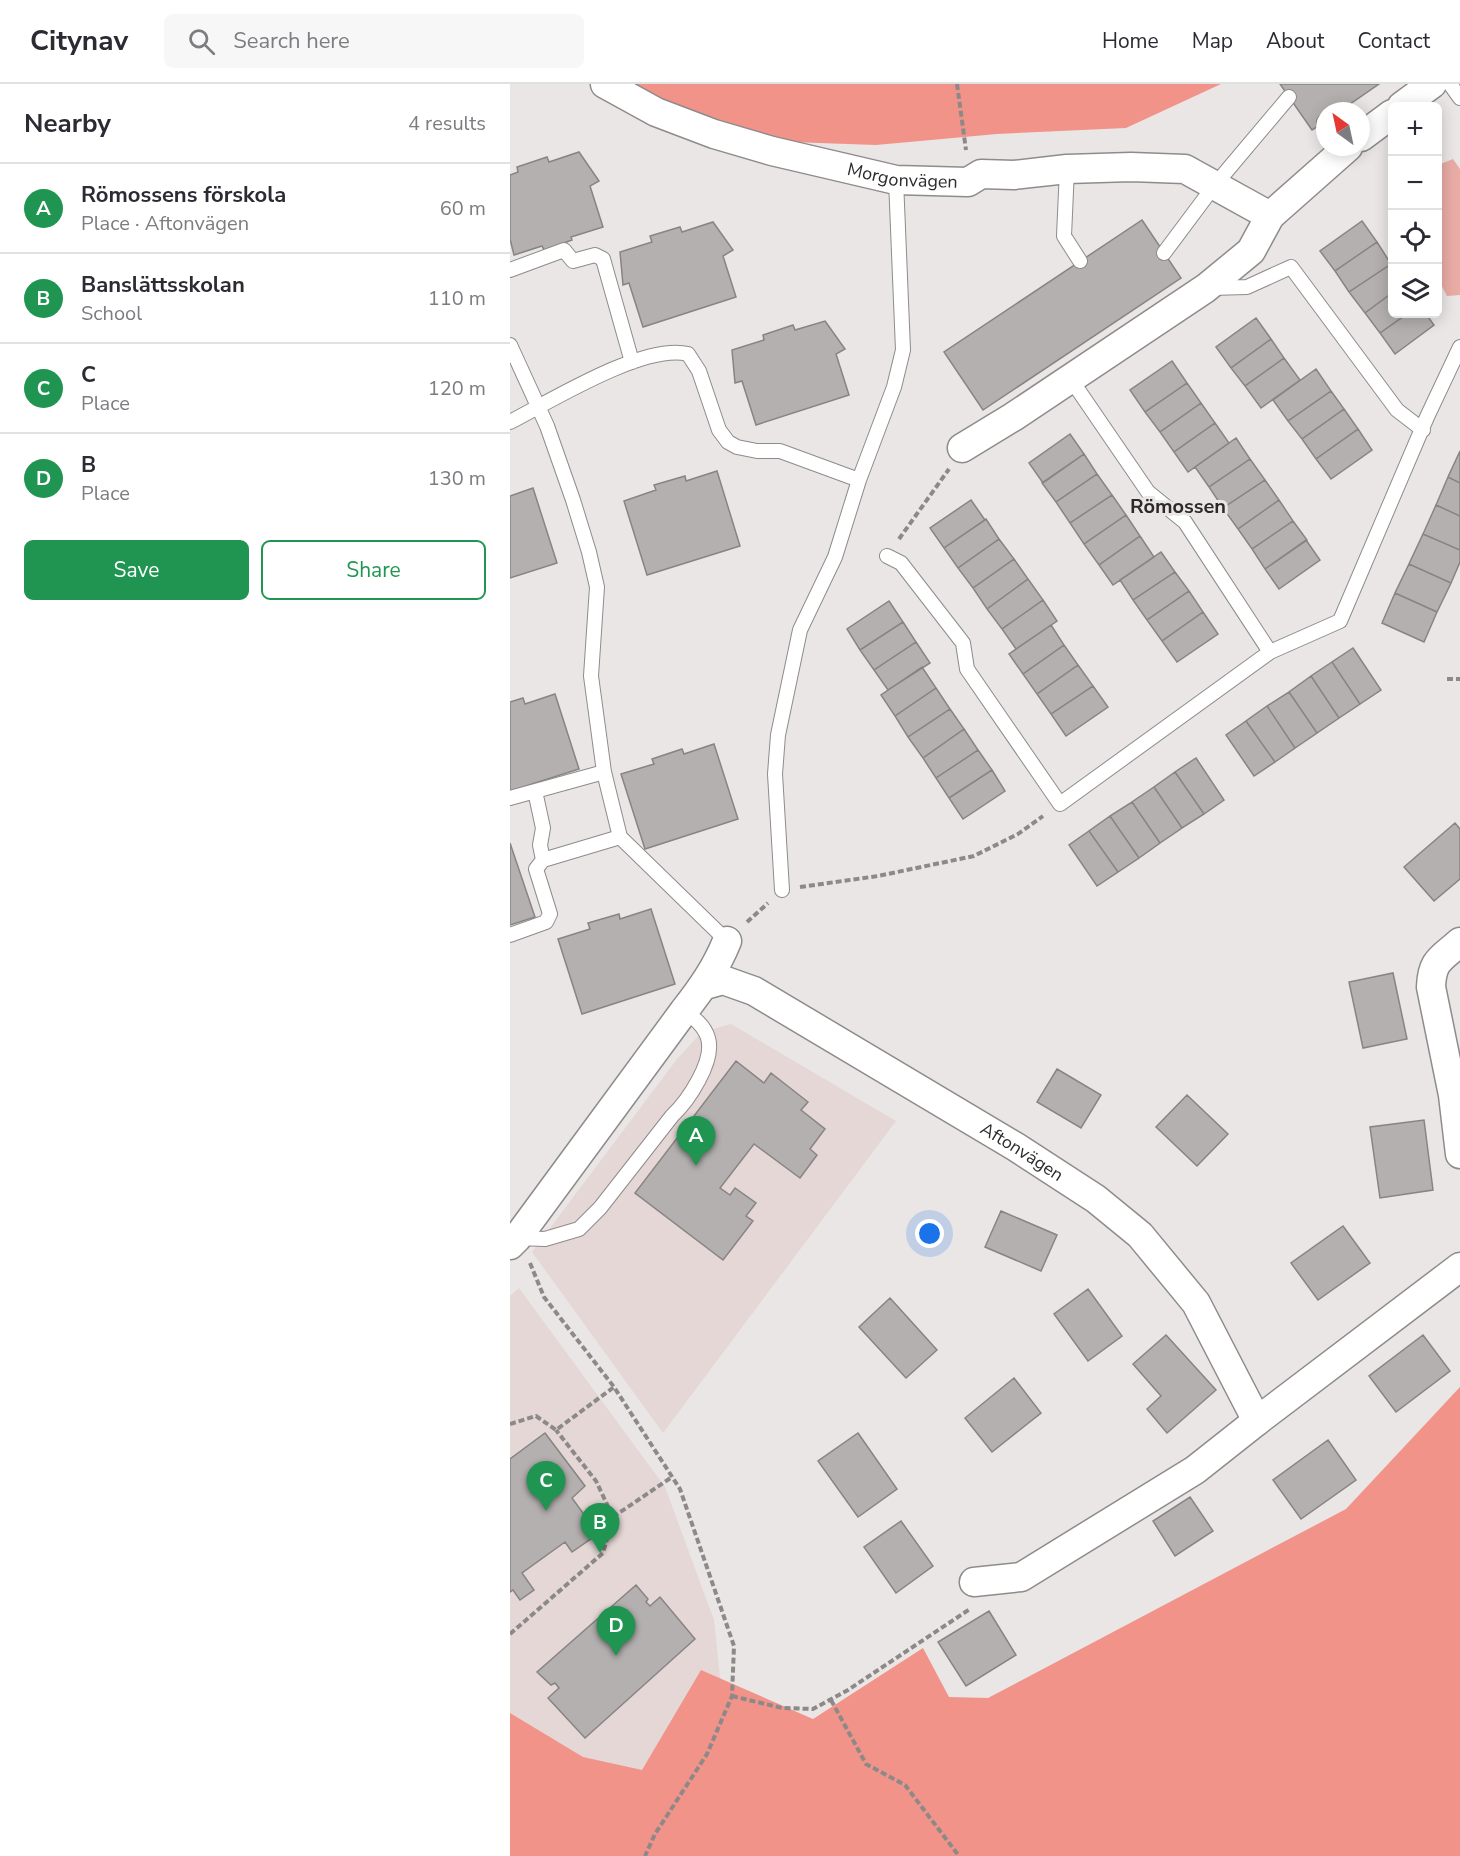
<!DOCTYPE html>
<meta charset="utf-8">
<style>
body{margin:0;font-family:"Nunito Sans",sans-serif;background:#f7f7f7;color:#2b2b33}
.controls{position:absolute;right:18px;top:18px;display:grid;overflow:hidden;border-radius:9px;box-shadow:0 3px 15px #0003}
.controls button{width:54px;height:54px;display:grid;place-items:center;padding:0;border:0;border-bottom:2px solid #e1e1e2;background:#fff;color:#2b2b33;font:30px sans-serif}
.compass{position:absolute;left:806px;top:18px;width:54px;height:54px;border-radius:50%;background:#fff;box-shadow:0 3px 15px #0003;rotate:327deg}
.you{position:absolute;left:420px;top:1150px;width:21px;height:21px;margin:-15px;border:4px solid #fff;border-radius:50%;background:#1a73e8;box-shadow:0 0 0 9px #1a73e833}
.badge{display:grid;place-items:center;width:39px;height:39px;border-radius:50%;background:#209551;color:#fff;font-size:20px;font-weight:700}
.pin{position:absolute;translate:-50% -50px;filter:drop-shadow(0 2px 3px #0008)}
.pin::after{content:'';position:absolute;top:32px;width:21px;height:18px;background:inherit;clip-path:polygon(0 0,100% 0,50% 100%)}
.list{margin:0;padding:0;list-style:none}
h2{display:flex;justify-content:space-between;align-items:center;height:78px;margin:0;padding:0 24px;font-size:26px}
h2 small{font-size:20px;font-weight:400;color:#7c7c81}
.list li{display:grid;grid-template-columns:39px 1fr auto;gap:18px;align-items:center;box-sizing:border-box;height:90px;padding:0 24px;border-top:2px solid #e1e1e2}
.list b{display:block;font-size:22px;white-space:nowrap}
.list p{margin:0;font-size:20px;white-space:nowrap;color:#7c7c81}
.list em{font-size:20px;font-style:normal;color:#7c7c81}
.actions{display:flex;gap:12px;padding:18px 24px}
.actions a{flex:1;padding:14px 0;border:2px solid #209551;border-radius:9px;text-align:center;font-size:21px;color:#209551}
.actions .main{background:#209551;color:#fff}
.icon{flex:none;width:33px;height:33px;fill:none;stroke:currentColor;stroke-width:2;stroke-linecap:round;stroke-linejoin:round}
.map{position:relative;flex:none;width:950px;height:1772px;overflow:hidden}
header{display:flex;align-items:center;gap:36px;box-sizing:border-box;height:84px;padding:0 30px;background:#fff;border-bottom:2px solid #e1e1e2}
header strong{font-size:28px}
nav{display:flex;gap:33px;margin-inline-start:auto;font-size:21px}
.search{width:420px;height:54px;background:#f7f7f7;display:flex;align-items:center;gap:15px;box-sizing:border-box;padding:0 21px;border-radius:9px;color:#7c7c81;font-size:22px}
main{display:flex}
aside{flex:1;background:#fff}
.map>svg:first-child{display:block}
</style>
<header>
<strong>Citynav</strong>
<div class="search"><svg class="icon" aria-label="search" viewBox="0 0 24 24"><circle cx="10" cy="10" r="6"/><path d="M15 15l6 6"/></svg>Search here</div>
<nav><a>Home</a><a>Map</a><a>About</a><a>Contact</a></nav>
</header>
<main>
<aside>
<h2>Nearby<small>4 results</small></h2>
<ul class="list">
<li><span class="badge">A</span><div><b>Römossens förskola</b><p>Place · Aftonvägen</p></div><em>60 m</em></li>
<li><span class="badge">B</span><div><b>Banslättsskolan</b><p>School</p></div><em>110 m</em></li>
<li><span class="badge">C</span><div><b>C</b><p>Place</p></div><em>120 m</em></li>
<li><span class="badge">D</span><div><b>B</b><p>Place</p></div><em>130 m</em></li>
</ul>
<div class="actions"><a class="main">Save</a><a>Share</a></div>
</aside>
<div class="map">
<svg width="950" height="1772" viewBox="0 0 950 1772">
<rect width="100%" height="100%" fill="#eae6e5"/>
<path fill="#e4d7d6" d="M221 940 386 1037 153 1349 22 1168 167 975 192 948Z
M9 1204 155 1403 204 1536 212 1612 187 1670 0 1772V1212Z"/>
<path fill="#e9aca5" d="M943 75 950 85V211L937 212 928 195V81Z"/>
<path fill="#f19389" d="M121 0H711L616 44 487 50 366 61 281 58 141 15Z
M950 1303V1772H0V1629L73 1673 132 1686 191 1586 303 1635 413 1564 439 1613 478 1614 836 1425Z"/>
<path fill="#b4b0af" stroke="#878483" stroke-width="1.5" d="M770 0H869L830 27H815V38L802 46Z
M69 68 89 97 80 102 93 143 61 153 62 156 34 166 32 162 4 171 0 155V91L8 88 7 83 37 73 39 78Z
M632 136 671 194 473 326 434 268Z
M852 137 867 158 825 187 810 167Z
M203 138 223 166 213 172 226 213 133 243 119 199 113 201 110 168 142 158 140 152 170 143 172 148Z
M867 158 881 180 839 208 825 187Z
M881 180 882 209 855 229 839 208Z
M882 209V230H897L870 249 855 229Z
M897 230H916L924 241 885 270 870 249Z
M746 234 761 255 721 284 706 263Z
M315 237 335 265 326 270 339 311 246 341 232 297 225 299 222 266 254 256 253 251 283 241 285 246Z
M761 255 774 274 735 302 721 284Z
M774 274 790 296 751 324 735 302Z
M662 277 677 299 635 328 620 306Z
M806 285 821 307 778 337 763 316Z
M677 299 691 319 650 348 635 328Z
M821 307 834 325 792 355 778 337Z
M691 319 705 339 664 368 650 348Z
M834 325 848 345 806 375 792 355Z
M705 339 719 359 678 388 664 368Z
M848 345 862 366 821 395 806 375Z
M560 350 574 370 533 399 519 379Z
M726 354 740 375 699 403 685 383Z
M950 367V399L938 393Z
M574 370 587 390 546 418 532 399Z
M740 375 755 396 713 424 699 403Z
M207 387 230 462 137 491 114 417 146 406 144 401 175 392 176 397Z
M587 390 602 411 560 439 546 418Z
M938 393 950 399V432L926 421Z
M755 396 769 416 728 445 713 424Z
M23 404 47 479 0 494V412Z
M602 411 616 431 574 460 560 439Z
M461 416 475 436 434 464 420 444Z
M769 416 783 437 742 465 728 445Z
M926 421 950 432V466L913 450Z
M616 431 630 452 589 481 574 460Z
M476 435 489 455 448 484 434 464Z
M783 437 797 456 755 485 742 465Z
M913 450 950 466V478L941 499 899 480Z
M630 452 644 473 603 501 589 481Z
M489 455 504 475 463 504 448 484Z
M796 456 810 476 769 505 755 485Z
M651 468 665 488 623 516 610 496Z
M504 475 518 495 477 525 463 504Z
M899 480 941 499 927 528 885 509Z
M665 488 679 507 637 536 623 516Z
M518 495 533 516 492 545 477 525Z
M679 507 693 528 652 557 637 536Z
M885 509 927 528 914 558 872 539Z
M533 516 547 537 506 565 492 545Z
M379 517 393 538 350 566 337 545Z
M693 528 708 550 667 578 652 557Z
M393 538 406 558 364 586 350 566Z
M541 541 554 561 513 590 499 570Z
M406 558 420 579 378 606 364 586Z
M554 561 568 581 527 610 513 590Z
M843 564 871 606 850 620 822 578Z
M822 578 850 620 829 634 801 592Z
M568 581 583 602 541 630 527 610Z
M412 583 426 604 385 632 371 611Z
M801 592 829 634 807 649 779 608Z
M583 602 598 623 556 652 541 630Z
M426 604 440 625 398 653 385 632Z
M779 608 807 649 785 664 757 622Z
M45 610 69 685 0 707V618L13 614 15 620Z
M757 622 785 664 765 678 736 637Z
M440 625 454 645 413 674 398 653Z
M736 637 765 678 744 692 716 651Z
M454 645 468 666 426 694 413 674Z
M204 660 228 735 135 765 111 690 144 680 142 675 172 665 174 670Z
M468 666 482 686 439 714 426 694Z
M686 674 714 716 694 730 665 688Z
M482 686 495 707 453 735 439 714Z
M665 688 694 730 672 744 644 703Z
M644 703 672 744 650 759 622 718Z
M622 718 650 759 629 774 600 732Z
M600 732 629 774 608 788 579 747Z
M945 739 950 745V795L924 817 894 783Z
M579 747 608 788 587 802 559 761Z
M0 759 25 833 0 841Z
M141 825 165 900 72 930 48 855 80 845 78 839 109 830 110 835Z
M883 889 897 955 853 964 839 898Z
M226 977 254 999 261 989 298 1018 291 1026 315 1045 300 1065 307 1071 290 1094 244 1060 210 1104 220 1111 225 1104 246 1119 236 1132 243 1137 213 1176 125 1109Z
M547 985 591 1011 571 1044 527 1018Z
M677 1011 718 1050 687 1082 646 1043Z
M914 1036 923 1106 870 1114 860 1043Z
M491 1127 547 1151 531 1187 475 1163Z
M833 1142 860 1179 808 1216 781 1179Z
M578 1205 612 1252 578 1277 544 1230Z
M380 1214 427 1266 396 1294 349 1243Z
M656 1251 706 1306 657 1349 637 1325 651 1312 623 1280Z
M913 1251 940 1287 886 1328 859 1292Z
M504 1294 531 1329 482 1368 455 1334Z
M35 1349 75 1402 62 1414 81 1440 75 1445 82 1454 62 1468 55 1458 12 1489 24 1506 10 1516 3 1506 0 1508V1375Z
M348 1349 387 1405 348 1433 308 1377Z
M818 1356 846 1396 791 1435 763 1396Z
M680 1413 703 1447 665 1472 643 1437Z
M391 1437 423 1482 386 1509 354 1463Z
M126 1501 138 1515 136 1518 140 1522 150 1513 185 1555 75 1654 38 1614 49 1604 45 1599 41 1601 27 1588Z
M479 1527 506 1571 456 1602 428 1558Z"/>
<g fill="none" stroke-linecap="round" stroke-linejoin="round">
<g stroke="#8f8b8b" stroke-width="16">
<path id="service" d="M940 0 950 14
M814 38 815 39
M557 85 554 152 570 177
M654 169 704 102 779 13
M0 186 54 166 63 177 85 171 93 175 122 278
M701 204 737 203 781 183 887 326 913 346
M0 261 37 342 63 416 79 468 87 503 81 592 94 688 110 753 217 857
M560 294 638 408 675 438 760 568
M0 338C41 317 134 259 178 270L189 287 209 346 218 358 227 363 247 367H270L349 396
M377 472 391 479 453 559 457 585 550 720 760 568 830 537 917 333 950 263
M0 714 94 688
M33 776 110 753
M272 806 265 690 268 651 290 546 325 473 349 396 384 303 393 266 386 96
M0 851 36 838 40 830 26 785 33 776 30 761 33 744 25 707
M7 1154 35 1155 69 1145 90 1124 162 1032C178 1017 205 977 198 954 194 941 184 934 174 927"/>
</g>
<g stroke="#8f8b8b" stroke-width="31">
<g id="minor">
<path id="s1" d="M95 0 146 28 204 50 262 67 386 96 458 98 471 90 504 91 557 85 621 83 675 85 760 132"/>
<path d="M892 22 922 0"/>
<path d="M851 53 882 30"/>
<path d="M452 364 503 333 696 204 741 167 760 132 838 63"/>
<path d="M950 858C931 875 922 876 921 903L943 1011 950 1070"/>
<path id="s2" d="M195 901 213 896 244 907 506 1063 586 1115 630 1151 686 1219 747 1337 950 1183"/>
<path d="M0 1161 7 1154 174 927C192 904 206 884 217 857"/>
<path d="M464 1498 511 1493 685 1386 747 1337"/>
</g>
</g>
<path stroke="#8c8988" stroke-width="4" stroke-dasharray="6 3" stroke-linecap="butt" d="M447 0 456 66
M389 455 439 385
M937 595H950
M290 803 368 792 464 772 508 750 533 732
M237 838 258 819
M20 1179 34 1213 104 1303 170 1405 224 1562 222 1612 197 1670 145 1750 135 1772
M0 1340 26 1332 46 1346 104 1303
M103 1433 162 1393
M0 1550 93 1469 103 1433 86 1397 46 1346
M222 1612 272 1624 303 1625 338 1606 460 1525
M321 1616 356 1680 395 1701 449 1772"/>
<use href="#service" stroke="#fff" stroke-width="14"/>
<use href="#minor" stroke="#fff" stroke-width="28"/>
</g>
<g text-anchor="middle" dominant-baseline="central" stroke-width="6" stroke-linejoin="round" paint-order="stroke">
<g font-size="18" fill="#2d2b2b" stroke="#eae6e5">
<text stroke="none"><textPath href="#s1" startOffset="314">Morgonvägen</textPath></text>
<text stroke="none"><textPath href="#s2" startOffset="364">Aftonvägen</textPath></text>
</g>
<g font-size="20" font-weight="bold" fill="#2c2928" stroke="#eae6e5">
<text x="668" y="422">Römossen</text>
</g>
</g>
</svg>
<div class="controls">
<button>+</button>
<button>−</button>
<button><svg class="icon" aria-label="locate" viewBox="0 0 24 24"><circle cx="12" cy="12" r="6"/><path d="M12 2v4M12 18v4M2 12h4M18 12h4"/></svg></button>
<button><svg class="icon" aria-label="layers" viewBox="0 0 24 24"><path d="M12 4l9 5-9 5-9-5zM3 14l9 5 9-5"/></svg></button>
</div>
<svg class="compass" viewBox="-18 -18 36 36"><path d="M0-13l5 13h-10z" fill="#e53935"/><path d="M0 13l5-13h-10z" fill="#7c7c81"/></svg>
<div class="you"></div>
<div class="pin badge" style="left:186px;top:1082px">A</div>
<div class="pin badge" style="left:90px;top:1469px">B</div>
<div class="pin badge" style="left:36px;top:1427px">C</div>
<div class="pin badge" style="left:106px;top:1572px">D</div>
</div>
</main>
